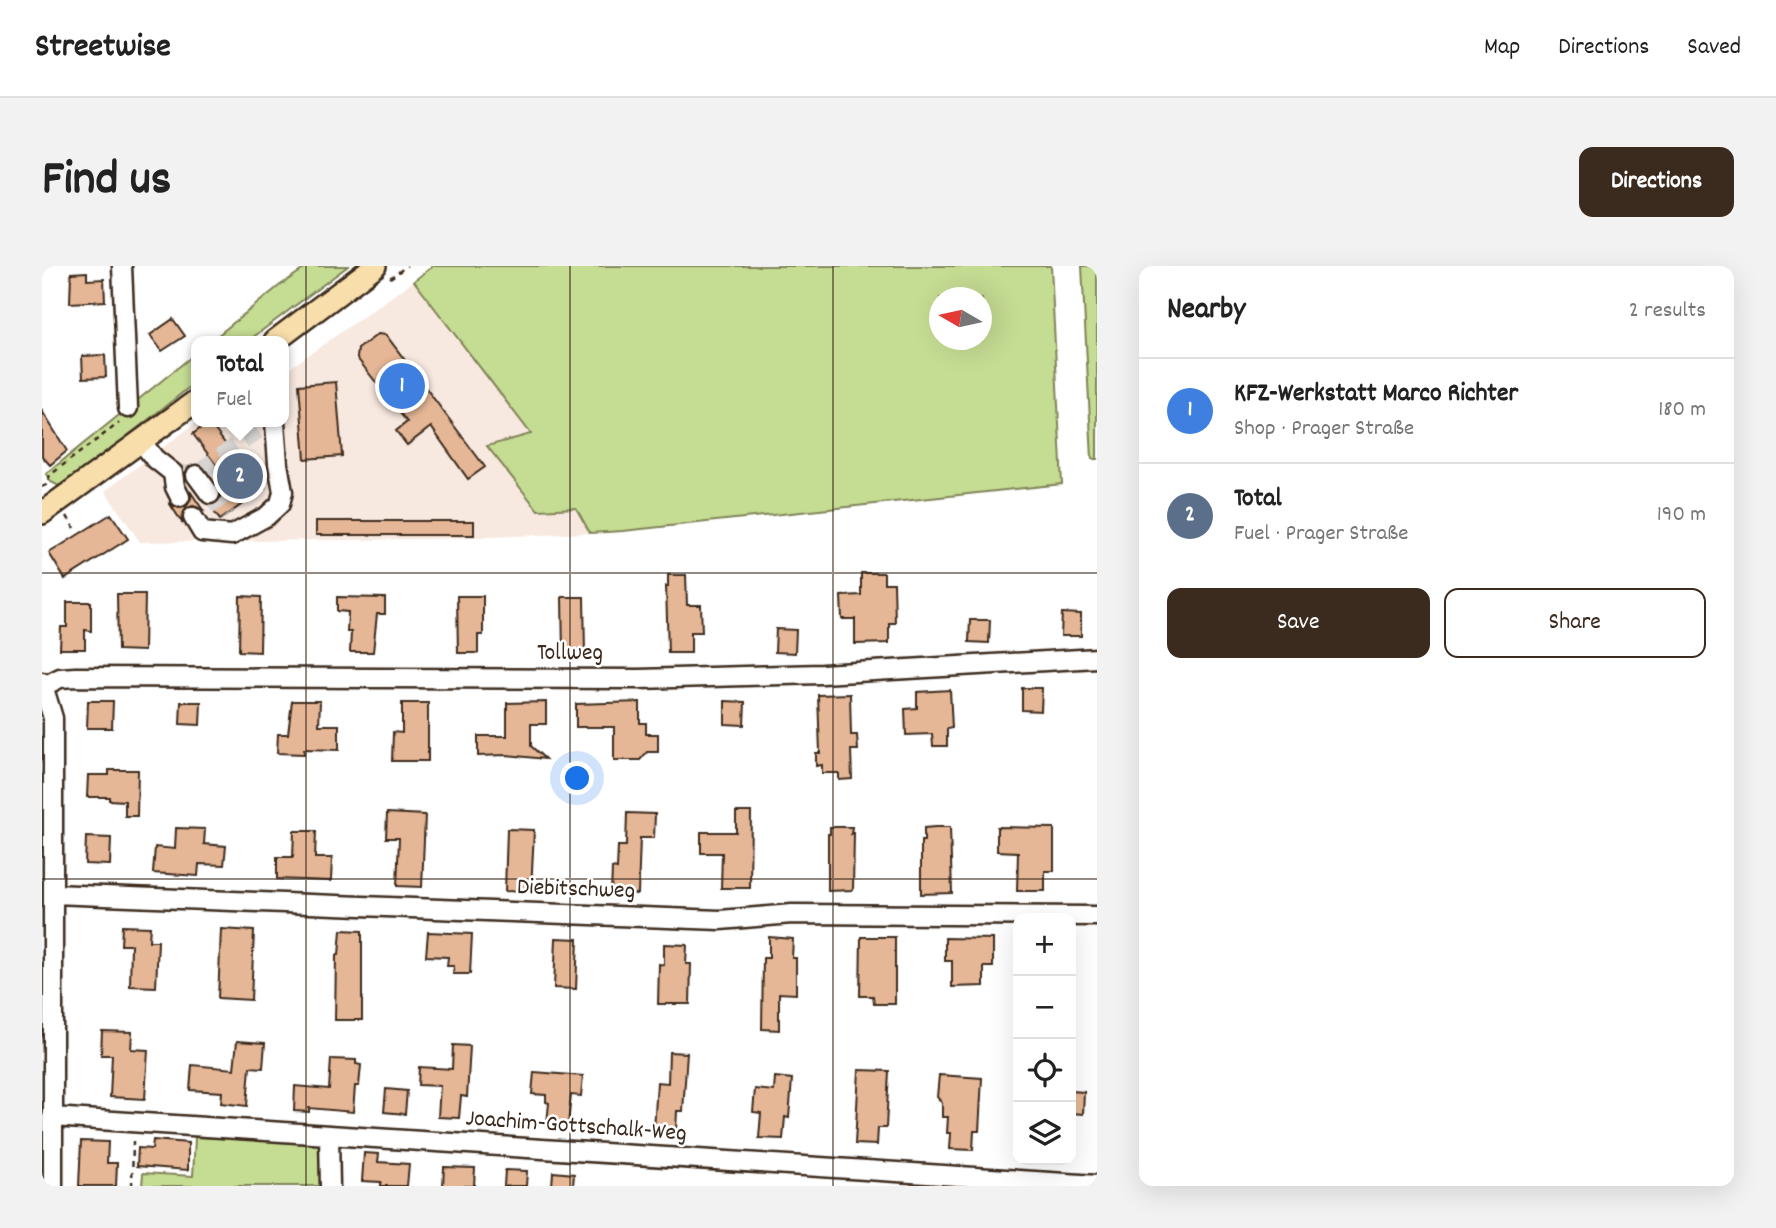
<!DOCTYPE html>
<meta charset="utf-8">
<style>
body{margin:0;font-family:Dekko,sans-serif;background:#f2f2f2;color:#222}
.controls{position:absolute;right:21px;bottom:21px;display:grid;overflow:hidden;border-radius:14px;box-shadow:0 7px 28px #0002}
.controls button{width:63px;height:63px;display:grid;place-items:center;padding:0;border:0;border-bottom:2px solid #e0e0e0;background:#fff;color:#222;font:35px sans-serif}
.compass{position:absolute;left:887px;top:21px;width:63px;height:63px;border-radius:50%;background:#fff;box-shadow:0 7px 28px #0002;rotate:279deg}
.you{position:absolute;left:536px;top:513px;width:24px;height:24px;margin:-18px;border:5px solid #fff;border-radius:50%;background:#1a73e8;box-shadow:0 0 0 10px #1a73e833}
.badge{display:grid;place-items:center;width:46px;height:46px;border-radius:50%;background:#3b2a1e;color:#fff;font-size:23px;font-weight:700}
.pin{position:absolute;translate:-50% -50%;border:4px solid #fff;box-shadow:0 2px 7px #0006}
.popup{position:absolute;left:149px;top:70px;width:98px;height:91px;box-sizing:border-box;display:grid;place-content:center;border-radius:14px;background:#fff;filter:drop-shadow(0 2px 5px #0005);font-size:23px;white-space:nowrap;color:#767676}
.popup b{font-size:26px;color:#222}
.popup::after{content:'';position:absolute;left:50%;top:100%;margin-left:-14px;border:14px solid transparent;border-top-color:#fff}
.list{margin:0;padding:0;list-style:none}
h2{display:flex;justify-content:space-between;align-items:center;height:91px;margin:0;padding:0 28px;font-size:30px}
h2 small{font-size:23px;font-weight:400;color:#767676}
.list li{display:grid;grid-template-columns:46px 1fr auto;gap:21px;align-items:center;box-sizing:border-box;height:105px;padding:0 28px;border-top:2px solid #e0e0e0}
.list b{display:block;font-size:26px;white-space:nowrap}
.list p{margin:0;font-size:23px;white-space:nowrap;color:#767676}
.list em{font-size:23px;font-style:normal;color:#767676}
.actions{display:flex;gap:14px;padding:21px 28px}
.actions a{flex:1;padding:16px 0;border:2px solid #3b2a1e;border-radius:14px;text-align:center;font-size:24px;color:#3b2a1e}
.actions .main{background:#3b2a1e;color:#fff}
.icon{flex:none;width:38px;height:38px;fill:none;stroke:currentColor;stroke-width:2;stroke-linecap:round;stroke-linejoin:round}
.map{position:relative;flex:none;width:1055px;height:920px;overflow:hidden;border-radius:14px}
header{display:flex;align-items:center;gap:42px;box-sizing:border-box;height:98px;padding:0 35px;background:#fff;border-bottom:2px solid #e0e0e0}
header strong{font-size:33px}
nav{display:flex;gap:38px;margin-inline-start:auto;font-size:24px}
.intro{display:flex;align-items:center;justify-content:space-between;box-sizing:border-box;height:168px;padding:0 42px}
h1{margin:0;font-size:49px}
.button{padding:18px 32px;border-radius:14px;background:#3b2a1e;color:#fff;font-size:24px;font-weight:700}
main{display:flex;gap:42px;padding:0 42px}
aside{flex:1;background:#fff;border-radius:14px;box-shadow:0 7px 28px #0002}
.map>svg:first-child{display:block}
</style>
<header>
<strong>Streetwise</strong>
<nav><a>Map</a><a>Directions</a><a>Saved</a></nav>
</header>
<div class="intro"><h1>Find us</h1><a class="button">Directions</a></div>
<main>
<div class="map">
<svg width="1055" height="920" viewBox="0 0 1055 920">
<rect width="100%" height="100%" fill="#fff"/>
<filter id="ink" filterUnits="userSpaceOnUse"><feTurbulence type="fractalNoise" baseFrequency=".0143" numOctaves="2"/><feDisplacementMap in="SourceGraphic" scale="14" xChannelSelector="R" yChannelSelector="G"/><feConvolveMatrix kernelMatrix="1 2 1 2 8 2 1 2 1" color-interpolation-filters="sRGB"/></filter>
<g filter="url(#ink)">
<path fill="#f8e9e0" d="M372 15 489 169 446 180 534 242 548 267 395 273 98 276 63 225 155 156H242V106Z
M0 694H2L3 920H0Z"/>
<path fill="#c5dc93" stroke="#808358" stroke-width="2" fill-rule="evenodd" d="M266 0H306L206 75H169L237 20Z
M391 0H1009L1020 218 581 265 548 267 534 242 496 244 445 180 489 168 372 15ZM898 32H940V74H898Z
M1040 0H1055V193H1050Z
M154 87V116L27 216 17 220 9 216 4 208Z
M153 871 274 876 281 887V920H100L101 907 151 910Z"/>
<path fill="#e6b796" stroke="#3b2a1e" stroke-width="2" d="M45 6V14L62 13 63 35 28 37 29 7Z
M131 53 143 70 120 85 108 69Z
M336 68 344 69 443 201 426 213 389 161 365 179 354 165 365 156 315 92 316 83Z
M63 89 64 111 41 112 40 90Z
M294 116 300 190 263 193 257 119Z
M0 145 25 185 8 199 0 190Z
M167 156 203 204 208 201 223 222 178 254 167 239 174 237 178 233 177 221 186 215 151 168Z
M148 225 161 244 151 240 145 242 140 251 141 258 128 238 137 242 144 241 149 232Z
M69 248 86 273 23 313 7 287Z
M274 255H432V269H274Z
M819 307H842V317H852L853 357H847V377L813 378V353H800L799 330 819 329Z
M626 309H644L645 339H659L660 366H649V387H626L624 320H626Z
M75 328H103L102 385 76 384Z
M198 330 219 331 218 386 197 385Z
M415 330H441V369H436V387H416Z
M295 331 343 332V348H335L331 386H308L309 366H305L306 346 295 345Z
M520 331H542L543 389H521Z
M25 336H49V365L43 364V383H18L19 361H25Z
M1020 347 1039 348V370H1019Z
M928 354H948L947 377 927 376Z
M734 363 754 364 753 387 733 386Z
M980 422H1000L999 445 980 444Z
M908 424 910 462 905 463V480H891L890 468 864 469 863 443 875 442V426Z
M808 428 809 469H815L816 484H809L810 513 797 514V507H780V499L774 500V487H778L776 429Z
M46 435H71L70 462H45Z
M250 435H278L277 459H297V484L262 483V488L235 487 236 468H246Z
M683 435 703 436 702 459 683 458Z
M139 436H159L158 459 138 458Z
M504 436V458H489V480L503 493 465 489 436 490V470H465V437Z
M598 436V457H604V468H616V486H605L598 494H572V461H534V438Z
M360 437H386V495H350L351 466 360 467Z
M67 504H96L95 550H83V535L67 534V531H45L46 509H67Z
M694 546H709L708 622H679L680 587H659V566H694Z
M345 547 383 549 380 621 355 620 357 572H344Z
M585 547 613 548 612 572H598L596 628 569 627 570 602 575 603 576 580H584Z
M788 561H810L809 568 812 567 811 624 786 625V568H788Z
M893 561H908L910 627 879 628V575H882V562Z
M955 561 1012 562V605H1003V625H975L976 586 955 585Z
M134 562 163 563 162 578 184 580 182 599 157 598 156 610 111 607 113 581 133 583Z
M465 563 492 564 489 626 463 625Z
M252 565H274L273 592H290L289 615 235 613V591H251Z
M44 571 69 572 68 599 43 598Z
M80 660 108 661 107 675H116L114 721 88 720 89 679H79Z
M179 663 212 665 209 734 176 732Z
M299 664 320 665V754H293L294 689H297Z
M386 666 430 668 428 708H411L412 700H405L406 691 384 690Z
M727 671 751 673 750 692H754V728L737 727V764L720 763 721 692H727Z
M819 671H853V738H832L831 730H818Z
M514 672 536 673 534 723 512 722Z
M903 672 951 673V701H942V720L910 721V695H903Z
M622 678 645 679 644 698H649L648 738H616L617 698 622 699Z
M60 765 90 766 89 783 106 784 103 833 68 831 70 789H59Z
M195 775 223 777 221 802 208 801 205 840 179 837 180 826 148 824 150 799 192 803Z
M411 779 428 780 425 831 419 830 417 852 396 851 398 820 376 819 377 801 410 803Z
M627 786 645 787 641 845H635L634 865 612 864 615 816 626 817Z
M289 793 314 794V798L319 799 317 820H313L311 846 267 842V846L252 845 253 820 287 823Z
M817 804 847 805 844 862H836L835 879 813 878Z
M492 806 541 810 539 830 529 829 526 859 505 857 507 837 504 836V829L490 828Z
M897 809 940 812 937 865H932L931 884 908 883 909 867H905L906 851H900V837L895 831Z
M733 811 750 813 747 852 743 851 741 873 717 872 719 847 711 846 713 823 732 825Z
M344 823 365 825 363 848 342 846Z
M1029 825 1042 826 1041 848 1029 847Z
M111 874 146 877V904L95 900 96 882 110 883Z
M39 875 66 876 65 897H75L74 920H37Z
M322 887 337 888 336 896 367 898 365 920H339V916L320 915Z
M402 901 433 902 432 920H401Z
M463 904 485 905 484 920H462Z
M511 906 532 908 531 920H510Z"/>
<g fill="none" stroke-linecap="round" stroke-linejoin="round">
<path stroke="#d8d4d2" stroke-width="18" stroke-dasharray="18 9" stroke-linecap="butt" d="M131 207 154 209 227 156
M168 228 185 250"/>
<g stroke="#3b2a1e" stroke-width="23">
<path id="minor" d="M80 0 86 142
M100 176 112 192 131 207 133 221 138 231
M154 209 168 228
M151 251 160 266 190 269 225 250 238 238 241 226 236 198 233 156
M0 416 11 452V920
M2 420 18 412 34 411 597 413 780 408 1055 392
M11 628 678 654 750 648 1055 650
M10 851 1055 919
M287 870 288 920"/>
</g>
<g stroke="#3b2a1e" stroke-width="26">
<path id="major" d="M233 75 333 0
M0 247 154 135"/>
</g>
<path stroke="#3b2a1e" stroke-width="2.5" stroke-dasharray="5 5" stroke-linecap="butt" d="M348 12 365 0
M0 221 4 219 8 209 77 157
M25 250 32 262
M90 920 91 875"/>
<use href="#minor" stroke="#fff" stroke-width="18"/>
<use href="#major" stroke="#f8deab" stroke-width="21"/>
</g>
</g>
<path fill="none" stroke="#3b2a1e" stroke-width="2" stroke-opacity="0.55" d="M264 0V920M528 0V920M791 0V920M0 307H1055M0 613H1055"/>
<g text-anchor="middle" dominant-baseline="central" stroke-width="5" stroke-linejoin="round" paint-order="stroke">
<g font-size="24" fill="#3b2a1e" stroke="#fff">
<text x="528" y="388">Tollweg</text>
<text transform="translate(534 624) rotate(2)">Diebitschweg</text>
<text transform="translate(534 861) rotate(4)">Joachim-Gottschalk-Weg</text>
</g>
</g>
</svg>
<div class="controls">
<button>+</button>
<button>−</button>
<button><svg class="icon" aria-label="locate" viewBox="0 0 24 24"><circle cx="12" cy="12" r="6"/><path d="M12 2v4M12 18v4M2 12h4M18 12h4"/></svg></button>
<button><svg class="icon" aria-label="layers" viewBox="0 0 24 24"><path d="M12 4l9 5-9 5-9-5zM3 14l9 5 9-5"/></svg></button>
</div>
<svg class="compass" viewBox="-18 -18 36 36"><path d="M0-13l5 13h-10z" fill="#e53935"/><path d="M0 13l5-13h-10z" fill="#767676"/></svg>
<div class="you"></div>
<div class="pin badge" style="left:360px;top:120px;background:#3f7fe0">1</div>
<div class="pin badge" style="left:198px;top:210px;background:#5c6f8a">2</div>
<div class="popup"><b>Total</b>Fuel</div>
</div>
<aside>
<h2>Nearby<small>2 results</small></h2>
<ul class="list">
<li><span class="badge" style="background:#3f7fe0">1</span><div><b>KFZ-Werkstatt Marco Richter</b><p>Shop · Prager Straße</p></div><em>180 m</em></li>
<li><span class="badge" style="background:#5c6f8a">2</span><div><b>Total</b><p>Fuel · Prager Straße</p></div><em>190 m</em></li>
</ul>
<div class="actions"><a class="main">Save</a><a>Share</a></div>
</aside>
</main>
